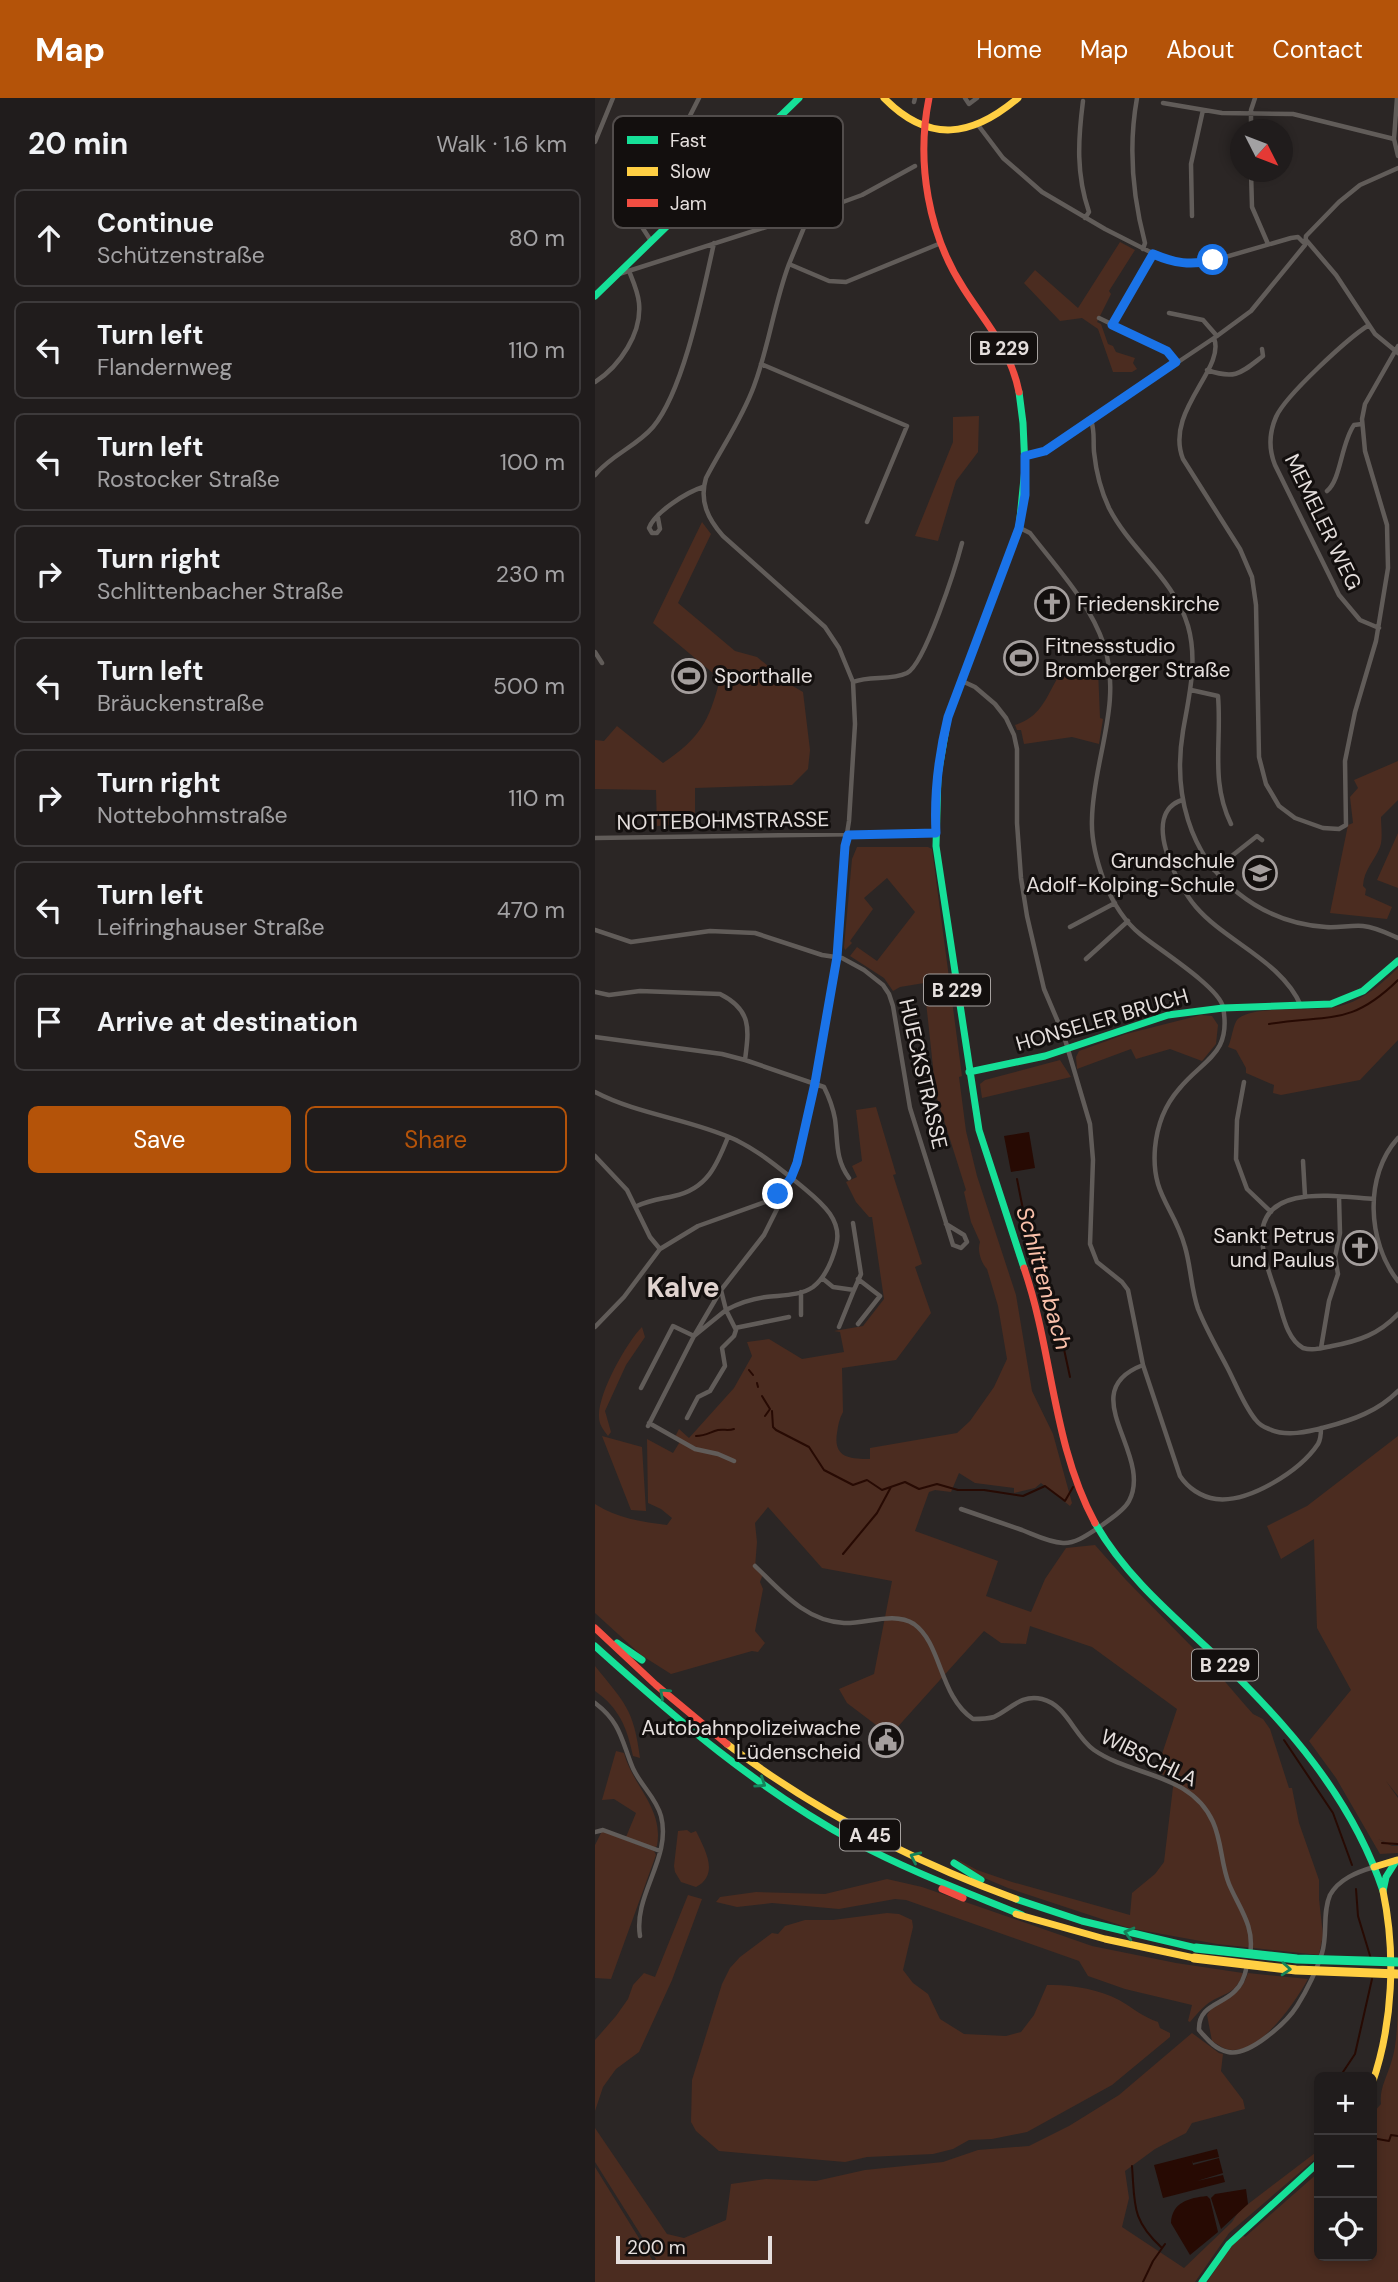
<!DOCTYPE html>
<meta charset="utf-8">
<style>
body{margin:0;font-family:"DM Sans",sans-serif;background:#282525;color:#f1f3f6}
.controls{position:absolute;right:21px;bottom:21px;display:grid;overflow:hidden;border-radius:10px;box-shadow:0 4px 10px #0003}
.controls button{width:63px;height:63px;display:grid;place-items:center;padding:0;border:0;border-bottom:2px solid #3d3a3b;background:#201c1c;color:#f1f3f6;font:35px sans-serif}
.compass{position:absolute;left:635px;top:21px;width:63px;height:63px;border-radius:50%;background:#201c1c;box-shadow:0 4px 10px #0003;rotate:132deg}
.scale{position:absolute;left:21px;bottom:18px;width:156px;box-sizing:border-box;padding-left:7px;border:4px solid #e5dfdd;border-top:0;font-size:19px;line-height:24px;white-space:nowrap;color:#e5dfdd;-webkit-text-stroke:5px #130f0e;paint-order:stroke}
.stop{position:absolute;width:21px;height:21px;margin:-16px;border:5px solid #1a73e8;border-radius:50%;background:#fff}
.stop.end{background:#1a73e8;border-color:#fff;box-shadow:0 2px 7px #0008}
.list{margin:0;padding:0;list-style:none}
h2{display:flex;justify-content:space-between;align-items:center;height:91px;margin:0;padding:0 28px;font-size:30px}
h2 small{font-size:23px;font-weight:400;color:#a2a1a3}
.list li{display:grid;grid-template-columns:46px 1fr auto;gap:21px;align-items:center;box-sizing:border-box;height:98px;margin:0 14px 14px;padding:0 14px;border:2px solid #3d3a3b;border-radius:10px}
.list b{display:block;font-size:26px;white-space:nowrap}
.list p{margin:0;font-size:23px;white-space:nowrap;color:#a2a1a3}
.list em{font-size:23px;font-style:normal;color:#a2a1a3}
.actions{display:flex;gap:14px;padding:21px 28px}
.actions a{flex:1;padding:16px 0;border:2px solid #b45309;border-radius:10px;text-align:center;font-size:24px;color:#b45309}
.actions .main{background:#b45309;color:#fff}
.icon{flex:none;width:38px;height:38px;fill:none;stroke:currentColor;stroke-width:2;stroke-linecap:round;stroke-linejoin:round}
.map{position:relative;flex:none;width:803px;height:2184px;overflow:hidden}
header{display:flex;align-items:center;gap:42px;box-sizing:border-box;height:98px;padding:0 35px;background:#b45309;color:#fff}
header strong{font-size:33px}
nav{display:flex;gap:38px;margin-inline-start:auto;font-size:24px}
main{display:flex}
aside{flex:1;background:#201c1c}
.map>svg:first-child{display:block}
</style>
<header>
<strong>Map</strong>
<nav><a>Home</a><a>Map</a><a>About</a><a>Contact</a></nav>
</header>
<main>
<aside>
<h2>20 min<small>Walk · 1.6 km</small></h2>
<ul class="list">
<li><svg class="icon" aria-label="ahead" viewBox="0 0 24 24"><path d="M12 20V5M6 11l6-6 6 6"/></svg><div><b>Continue</b><p>Schützenstraße</p></div><em>80 m</em></li>
<li><svg class="icon" aria-label="left" viewBox="0 0 24 24"><path d="M17 20v-9H6M10 6l-5 5 5 5"/></svg><div><b>Turn left</b><p>Flandernweg</p></div><em>110 m</em></li>
<li><svg class="icon" aria-label="left" viewBox="0 0 24 24"><path d="M17 20v-9H6M10 6l-5 5 5 5"/></svg><div><b>Turn left</b><p>Rostocker Straße</p></div><em>100 m</em></li>
<li><svg class="icon" aria-label="right" viewBox="0 0 24 24"><path d="M7 20v-9h11M14 6l5 5-5 5"/></svg><div><b>Turn right</b><p>Schlittenbacher Straße</p></div><em>230 m</em></li>
<li><svg class="icon" aria-label="left" viewBox="0 0 24 24"><path d="M17 20v-9H6M10 6l-5 5 5 5"/></svg><div><b>Turn left</b><p>Bräuckenstraße</p></div><em>500 m</em></li>
<li><svg class="icon" aria-label="right" viewBox="0 0 24 24"><path d="M7 20v-9h11M14 6l5 5-5 5"/></svg><div><b>Turn right</b><p>Nottebohmstraße</p></div><em>110 m</em></li>
<li><svg class="icon" aria-label="left" viewBox="0 0 24 24"><path d="M17 20v-9H6M10 6l-5 5 5 5"/></svg><div><b>Turn left</b><p>Leifringhauser Straße</p></div><em>470 m</em></li>
<li><svg class="icon" aria-label="arrive" viewBox="0 0 24 24"><path d="M6 21V4h12l-3 4 3 4H6"/></svg><div><b>Arrive at destination</b></div></li>
</ul>
<div class="actions"><a class="main">Save</a><a>Share</a></div>
</aside>
<div class="map">
<svg width="803" height="2184" viewBox="0 0 803 2184">
<rect width="100%" height="100%" fill="#2b2625"/>
<path fill="#4b2c20" d="M525 144 540 152 514 193 516 196 502 224 506 226 513 246 518 248 521 254 540 260 538 265 542 271 537 274H518L503 231 487 220 465 223 429 185 440 172 483 210Z
M384 318 383 354 361 383 343 443 320 438 358 344V319Z
M107 424 116 436 83 505 140 553 162 559 196 587 208 594 215 652 213 671 197 687 100 690V726L62 728 61 692 0 691V642L9 643 22 628 68 665C105 640 114 624 125 581L58 525Z
M503 571 505 620 508 621 504 646 477 639 429 646 426 632H422L420 627C445 619 450 602 462 581Z
M803 663V702L786 719C786 728 788 741 785 749 779 764 769 771 768 788L771 791 770 797 797 809 792 821 735 815 753 727 758 725 755 699 763 690 759 682Z
M803 735V790L782 782Z
M262 749H333L337 751 367 978 364 979 371 1033 382 1078 421 1197 437 1293 458 1336 477 1405 475 1408 446 1385 440 1390 419 1395V1390L380 1385 364 1375 356 1394 340 1392 334 1394 320 1433 403 1463 391 1498 436 1514 450 1481 471 1450 500 1447 531 1482 602 1554 611 1566 614 1565 650 1607 658 1616 668 1621 675 1631 694 1690H697L704 1725 724 1782V1801L728 1837 724 1857 622 1846 534 1830 413 1790 382 1777 360 1760 382 1772 417 1784 535 1817 537 1795 560 1776 569 1764 579 1681 561 1674 582 1611 497 1549 435 1528 431 1546 406 1545 389 1533 299 1633 292 1628 289 1633 252 1605 244 1591 279 1576 297 1483 227 1470 173 1409 160 1425 162 1444 160 1469 168 1476 165 1484 168 1491 160 1533 170 1545 163 1554 157 1553 76 1576 46 1557 0 1515V1406C21 1420 48 1424 72 1427L77 1420 66 1411 53 1405 52 1341 78 1355 86 1342 80 1339 84 1331 94 1340 139 1290 157 1258 152 1244 174 1241 207 1261 249 1254 245 1234 239 1233 268 1228 289 1201 277 1119H274L261 1104 251 1084 262 1079 257 1068 267 1063 261 1012 281 1009 301 1076 298 1077 327 1166 320 1169 336 1215 301 1262 247 1270 248 1314C244 1321 243 1328 242 1335 238 1360 255 1361 275 1361V1350L362 1335 375 1323 399 1289 412 1261 403 1208 392 1171C386 1165 382 1152 385 1144L376 1124 369 1094 371 1092 341 997 329 885 305 889 298 893 289 880 255 858 262 849 282 863 320 814 292 780 269 800 278 811 255 843 257 845 250 852 249 849 257 761Z
M803 870V942L765 982 686 997 678 995 679 987 651 975V970L641 952 633 949C637 942 638 924 644 920 663 906 720 915 745 908 769 902 786 886 803 870Z
M606 917 617 918 623 927 621 946 607 963 575 951 541 961 536 951 482 971 481 959 484 953 531 936Z
M465 962 476 979 387 1000 385 986 390 982Z
M47 1229 50 1239 31 1267 10 1313 16 1334 13 1338C8 1331 4 1327 4 1318 3 1296 31 1245 47 1229Z
M7 1338 47 1349 51 1413 36 1412Z
M803 1338V1698L791 1683 803 1700V1746L797 1747 783 1741 797 1748H803V1755L785 1756 741 1680 714 1643 756 1592 722 1530 719 1441 686 1461 672 1428 712 1408Z
M0 1568C29 1604 39 1611 45 1660L38 1658C32 1629 24 1610 0 1593Z
M21 1653 29 1655C38 1689 69 1710 62 1748L59 1750 31 1739 41 1715 19 1701 7 1702Z
M92 1732 96 1735 101 1733C110 1752 125 1776 101 1789L86 1784 80 1774 79 1768 83 1733Z
M7 1733 59 1753 61 1757 16 1881 0 1880V1747Z
M292 1781 327 1789 497 1848 581 1865 648 1875C640 1899 627 1894 611 1907 605 1912 600 1918 595 1924L593 1923 597 1907 530 1891 493 1878 484 1863 311 1802 300 1801 244 1811 177 1805 142 1809 121 1804 125 1799 161 1794 230 1796Z
M93 1797 107 1801 77 1882 44 1954 21 1971 8 1989 0 2013V1942L21 1918 33 1901 38 1887 49 1875 60 1879Z
M292 1815 304 1816 317 1822 318 1829 308 1872 318 1885 333 1896 345 1921 369 1936 411 1938 426 1934 439 1917 452 1887C474 1886 504 1891 524 1902 538 1910 548 1919 563 1924L565 1930 575 1935V1939L517 1987 432 2034 397 2041 374 2042 358 2051 338 2056 272 2059 250 2064 124 2053 101 2033 96 2024 97 1982 127 1886 135 1870 145 1859 177 1835 183 1836 190 1828 210 1822H238Z
M653 1875 713 1881C700 1904 668 1953 637 1952 630 1952 623 1947 617 1943L612 1917C623 1898 643 1905 653 1875Z
M803 1909V2184H612L634 2151 648 2137 650 2139 724 2074V2158H777V2016L786 2006C784 1991 792 1979 796 1965 802 1947 802 1928 803 1909Z
M597 1935 624 1955 628 1956 626 1973 648 2002 650 2011 597 2025 591 2035 560 2051 530 2073 534 2100 527 2129 589 2170 637 2124 644 2113 724 2052V2057L718 2063 634 2135 600 2184H0V2069L58 2163 61 2161 0 2064V2030L72 2136 89 2140 131 2122 136 2086 171 2081 221 2083 270 2072 348 2064 383 2052 434 2048 474 2028 524 1997Z"/>
<path fill="#270a03" d="M434 1034 440 1070 416 1074 409 1038Z
M622 2051 624 2059 598 2065 597 2062 598 2067 624 2060 628 2075 602 2083 628 2077 630 2084 568 2100 559 2067Z
M651 2091 653 2106 626 2131 616 2100 620 2096Z
M612 2098 615 2101 623 2134 595 2157 576 2125C577 2104 594 2100 612 2098Z"/>
<g fill="none" stroke-linecap="round" stroke-linejoin="round">
<path stroke="#270a03" stroke-width="2" d="M674 926C734 916 755 929 803 882
M422 1081 434 1142 442 1154 461 1214 475 1279
M154 1272 158 1277
M162 1285 163 1289
M167 1298 175 1311 170 1318
M177 1313 178 1329 181 1332 214 1349 229 1372 258 1387 272 1382 287 1392 310 1384 324 1391 342 1386 363 1392H389L428 1398 450 1388 470 1403 478 1389
M101 1338C111 1338 115 1334 123 1332 129 1331 133 1333 139 1331
M248 1456 282 1415 296 1389
M689 1642 738 1715 757 1767
M787 1745 803 1746
M761 1791 763 1818 776 1861
M742 1979 746 1977 760 1956 777 1881
M724 2029V2031
M777 2040 794 2043 796 2037 803 2038
M537 2068C540 2106 536 2122 567 2150
M548 2184 558 2163 570 2146"/>
<path stroke="#615c59" stroke-width="4.5" d="M370 0 374 6 382 0
M542 0C533 50 537 96 550 145L548 151
M802 0 799 41 803 58
M488 3C483 42 481 76 494 114L490 120
M319 4 320 0
M568 5 627 15 698 16 799 41
M383 27 408 60 447 94 510 131 571 162 584 165 606 166 696 140 703 139 708 144 712 143 741 177 780 236 803 255
M656 32V12L660 0
M0 44 18 0
M656 74 657 109 673 146
M597 118 596 66 608 12
M56 143 47 129V112L104 0
M194 166 215 115
M24 176 237 108 267 97 320 68
M574 215 608 222 622 238
M504 220 572 253 581 264
M517 227 558 156
M774 227C753 240 690 298 681 319 674 335 674 352 680 367L744 497 765 522 784 530
M622 238 619 240C631 271 569 313 588 361L645 451 657 479 661 507 664 659 671 686 684 708 700 720 728 730 744 731 751 727 750 663 760 614 781 543 793 470 792 427 770 353 767 321 770 306 803 248
M622 238 656 213 710 147 711 138 744 104 765 87 803 70
M166 266 312 328 272 424
M612 272C641 282 646 275 668 258L667 251
M0 284C25 268 47 235 44 205 43 194 38 183 34 173
M496 323C500 332 498 343 499 354 501 373 506 393 514 410 536 453 579 480 593 528 603 563 594 598 588 633 578 693 593 756 643 795 668 815 699 827 731 829 743 830 756 827 768 828 780 829 792 835 803 840
M430 358 450 353 619 240
M0 377C16 357 42 348 58 329 89 292 108 194 119 145
M732 393C746 382 746 345 759 327L767 326
M63 420 65 431 62 435H57L54 430C60 414 92 394 108 389
M425 430 435 435C462 470 495 505 509 547 528 606 498 662 497 721 496 742 502 764 509 783 517 803 529 823 545 836 563 851 624 889 628 909 637 957 608 961 584 991 570 1007 562 1028 560 1050 556 1098 579 1108 590 1149 596 1169 596 1191 603 1211 611 1231 622 1250 632 1269 641 1286 648 1306 660 1321 663 1325 668 1329 674 1331 691 1339 713 1334 731 1329 758 1322 783 1313 803 1293
M0 554 7 565
M367 583 380 589 400 606 411 620 419 637 422 651V725L426 780 432 818 449 891 469 938 495 1026 498 1062 495 1146 502 1164 527 1184 533 1192 548 1267 585 1378C593 1390 606 1399 621 1401 654 1405 705 1373 723 1346 726 1341 726 1336 726 1330
M258 584C275 577 295 583 312 575 330 566 361 468 367 445
M596 592 623 598C627 643 615 683 636 726
M587 702C545 716 582 787 601 809 631 844 687 863 706 908
M0 740 341 735
M619 772 662 738 667 742
M475 829 520 805
M0 832 36 844 115 833 160 835 227 857 247 860 269 872 288 887 294 896 298 908 315 1010 358 1147 366 1150 372 1144 369 1137 351 1126
M491 861 533 823
M0 894 14 897 45 893 125 896C157 912 154 931 150 962
M0 939 127 956 150 962 229 989C234 999 238 1010 240 1021 243 1043 240 1061 254 1080
M649 984 642 1022 641 1061 652 1091 676 1114
M0 994C44 1017 96 1021 141 1042 167 1055 188 1073 210 1091 228 1106 248 1123 241 1148 237 1163 231 1179 218 1189 205 1198 186 1197 171 1199 156 1201 144 1205 131 1212L141 1232 139 1238 127 1250 130 1268 115 1293 103 1299 92 1320
M803 1040C769 1077 772 1144 803 1183
M0 1058 32 1092 55 1139 65 1151
M708 1063 710 1098
M779 1101C744 1099 666 1084 667 1140 668 1160 676 1180 682 1198 688 1216 691 1240 708 1250 718 1253 727 1250 737 1248 764 1243 784 1236 803 1216
M42 1108C55 1102 66 1101 79 1098 112 1091 122 1067 133 1039
M227 1180 238 1189 259 1192 266 1176 258 1125
M126 1192 169 1137 182 1111
M206 1194V1217
M263 1226 285 1198 263 1181
M0 1229 29 1199 65 1151 103 1128 173 1103 196 1080 221 985 234 909 242 859 250 748 254 723 260 626 258 584 244 550 230 529 128 438C113 421 104 403 111 380 127 349 147 321 159 288 174 248 179 206 194 166L234 183 251 184 346 145
M244 1229 259 1192
M140 1230 194 1219
M726 1250 734 1203 743 1176 740 1159 745 1135 744 1099
M46 1290 78 1228 99 1238 126 1192 131 1212 99 1238 53 1328
M54 1325 100 1351 123 1356 139 1363
M366 1411C386 1418 407 1425 427 1432 440 1437 453 1444 468 1445 481 1446 495 1435 506 1428 515 1421 529 1413 534 1403 559 1356 477 1294 548 1267
M160 1468C186 1493 210 1523 249 1525 271 1526 299 1513 319 1526 347 1546 344 1598 378 1621 385 1621 392 1621 399 1619 416 1611 426 1596 447 1601 472 1607 479 1638 499 1652 538 1679 596 1675 618 1724 627 1744 626 1766 634 1786 644 1810 660 1828 655 1856
M0 1605C25 1624 26 1640 37 1668 44 1686 61 1699 66 1718 77 1760 38 1797 45 1838
M0 1734 8 1732 65 1753
M652 1868C650 1877 647 1887 640 1893 627 1907 603 1907 604 1932 613 1942 620 1951 633 1954 654 1959 692 1924 702 1908 712 1892 721 1874 727 1855 733 1837 727 1815 735 1797 744 1781 762 1774 779 1769"/>
<path stroke="#16e098" stroke-width="7" d="M0 198 204 0
M424 294 428 325 430 370 424 430 353 619 343 677 341 748 384 1032 429 1170
M374 974 450 958 573 917 628 910 736 906 768 893 803 863
M500 1425C531 1479 577 1517 622 1559 692 1626 757 1700 788 1793
M22 1545 47 1562
M0 1548C81 1621 164 1692 260 1744 314 1773 371 1794 427 1817
M359 1765 386 1782
M788 1793 791 1779 801 1763
M421 1801 487 1823 601 1850
M607 2184 634 2146 724 2064"/>
<path stroke="#ffcf43" stroke-width="7" d="M289 0C334 46 377 39 423 0
M132 1646C220 1713 317 1763 421 1801
M779 1769 802 1762
M421 1816 510 1841 599 1860
M777 1986C798 1926 801 1855 788 1793"/>
<path stroke="#f24e42" stroke-width="7" d="M334 0C321 64 333 136 369 191 392 227 415 250 424 294
M429 1170C458 1254 457 1345 500 1425
M0 1530 61 1587 132 1646
M347 1791 368 1800"/>
<path stroke="#16e098" stroke-width="9" d="M601 1850 702 1861 803 1864"/>
<path stroke="#ffcf43" stroke-width="9" d="M599 1860 701 1872 803 1876"/>
</g>
<defs><path id="oneway-chevron" d="M-2-3.5L2.5 0L-2 3.5" fill="none" stroke-width="1.6" stroke-linecap="round" stroke-linejoin="round" transform="scale(1.75)"/></defs>
<g stroke="#15825a">
<use href="#oneway-chevron" transform="translate(69 1595) rotate(-138)"/>
<use href="#oneway-chevron" transform="translate(166 1685) rotate(34)"/>
<use href="#oneway-chevron" transform="translate(320 1759) rotate(-155)"/>
<use href="#oneway-chevron" transform="translate(534 1835) rotate(-165)"/>
<use href="#oneway-chevron" transform="translate(691 1871) rotate(4)"/>
</g>
<g fill="none" stroke-linecap="round" stroke-linejoin="round">
<path stroke="#1a73e8" stroke-width="9" d="M183 1096 196 1080 202 1065 220 985 242 859 250 748 253 737 341 735C339 697 344 656 353 619L424 430 430 397V358L450 353 581 264 572 253 517 227 558 156C579 165 596 168 618 162"/>
</g>
<defs>
<g id="church-ring" transform="scale(1.75)"><circle r="9.5" fill="#130f0e" stroke="#a49e9d" stroke-width="1.5"/><path d="M-1.2-6h2.4v3.5h3.3v2.4h-3.3V6h-2.4V-.1h-3.3v-2.4h3.3Z" fill="#a49e9d"/></g>
<g id="stadium-ring" transform="scale(1.75)"><circle r="9.5" fill="#130f0e" stroke="#a49e9d" stroke-width="1.5"/><path d="M0-5a6.5 5 0 1 0 0 10a6.5 5 0 1 0 0-10ZM-3.5-1.8h7v3.6h-7Z" fill="#a49e9d"/></g>
<g id="school-ring" transform="scale(1.75)"><circle r="9.5" fill="#130f0e" stroke="#a49e9d" stroke-width="1.5"/><path d="M0-5L7-2L0 1L-7-2ZM-4 1L0 2.5L4 1V4Q0 6-4 4Z" fill="#a49e9d"/></g>
<g id="civic-ring" transform="scale(1.75)"><circle r="9.5" fill="#130f0e" stroke="#a49e9d" stroke-width="1.5"/><path d="M-.6-6.5H3V-4.5H.6V-3L4-1V1h2V6H-6V1h2V-1L-.6-3ZM-1.2 2.5V6h2.4V2.5Z" fill="#a49e9d"/></g>
</defs>
<g fill-rule="evenodd">
<use href="#church-ring" x="457" y="506"/>
<use href="#stadium-ring" x="426" y="560"/>
<use href="#stadium-ring" x="94" y="578"/>
<use href="#school-ring" x="665" y="775"/>
<use href="#church-ring" x="765" y="1150"/>
<use href="#civic-ring" x="291" y="1642"/>
</g>
<g text-anchor="middle" dominant-baseline="central" stroke-width="6" stroke-linejoin="round" paint-order="stroke">
<g fill="#130f0e" stroke="#a6a19f" stroke-width="2">
<rect x="376" y="234.5" width="66" height="31" rx="5"/>
<rect x="329" y="876.5" width="66" height="31" rx="5"/>
<rect x="597" y="1551.5" width="66" height="31" rx="5"/>
<rect x="245" y="1721.5" width="60" height="31" rx="5"/>
</g>
<g font-size="19" font-weight="bold" fill="#e5dfdd">
<text x="409" y="250">B 229</text>
<text x="362" y="892">B 229</text>
<text x="630" y="1567">B 229</text>
<text x="275" y="1737">A 45</text>
</g>
<g font-size="21" fill="#e5dfdd" stroke="#130f0e">
<text transform="translate(728 424) rotate(64)">MEMELER WEG</text>
<text transform="translate(128 723) rotate(-1)">NOTTEBOHMSTRASSE</text>
<text transform="translate(507 922) rotate(-16)">HONSELER BRUCH</text>
<text transform="translate(328 976) rotate(77)">HUECKSTRASSE</text>
<text transform="translate(554 1660) rotate(26)">WIBSCHLA</text>
</g>
<g font-size="21" fill="#e5dfdd" stroke="#130f0e" text-anchor="start">
<text x="482" y="506">Friedenskirche</text>
<text x="450" y="548">Fitnessstudio<tspan x="450" dy="24">Bromberger Straße</tspan></text>
<text x="119" y="578">Sporthalle</text>
<text x="640" y="763" text-anchor="end">Grundschule<tspan x="640" dy="24">Adolf-Kolping-Schule</tspan></text>
<text x="740" y="1138" text-anchor="end">Sankt Petrus<tspan x="740" dy="24">und Paulus</tspan></text>
<text x="266" y="1630" text-anchor="end">Autobahnpolizeiwache<tspan x="266" dy="24">Lüdenscheid</tspan></text>
</g>
<g font-size="23" font-style="italic" fill="#f9c0aa" stroke="#130f0e">
<text transform="translate(449 1180) rotate(74)">Schlittenbach</text>
</g>
<g font-size="28" font-weight="bold" fill="#e0d3cf" stroke="#130f0e">
<text x="88" y="1189">Kalve</text>
</g>
</g>
<rect x="18" y="18" width="230" height="112" rx="10" fill="#130f0e" stroke="#524d4c" stroke-width="2"/>
<rect x="32" y="38" width="31" height="8" fill="#16e098"/>
<rect x="32" y="69" width="31" height="9" fill="#ffcf43"/>
<rect x="32" y="101" width="31" height="8" fill="#f24e42"/>
<g font-size="19" fill="#e5dfdd">
<text x="75" y="49">Fast</text>
<text x="75" y="80">Slow</text>
<text x="75" y="112">Jam</text>
</g>
</svg>
<div class="controls">
<button>+</button>
<button>−</button>
<button><svg class="icon" aria-label="locate" viewBox="0 0 24 24"><circle cx="12" cy="12" r="6"/><path d="M12 2v4M12 18v4M2 12h4M18 12h4"/></svg></button>
</div>
<svg class="compass" viewBox="-18 -18 36 36"><path d="M0-13l5 13h-10z" fill="#e53935"/><path d="M0 13l5-13h-10z" fill="#a2a1a3"/></svg>
<div class="scale">200 m</div>
<div class="stop" style="left:618px;top:162px"></div>
<div class="stop end" style="left:183px;top:1096px"></div>
</div>
</main>
